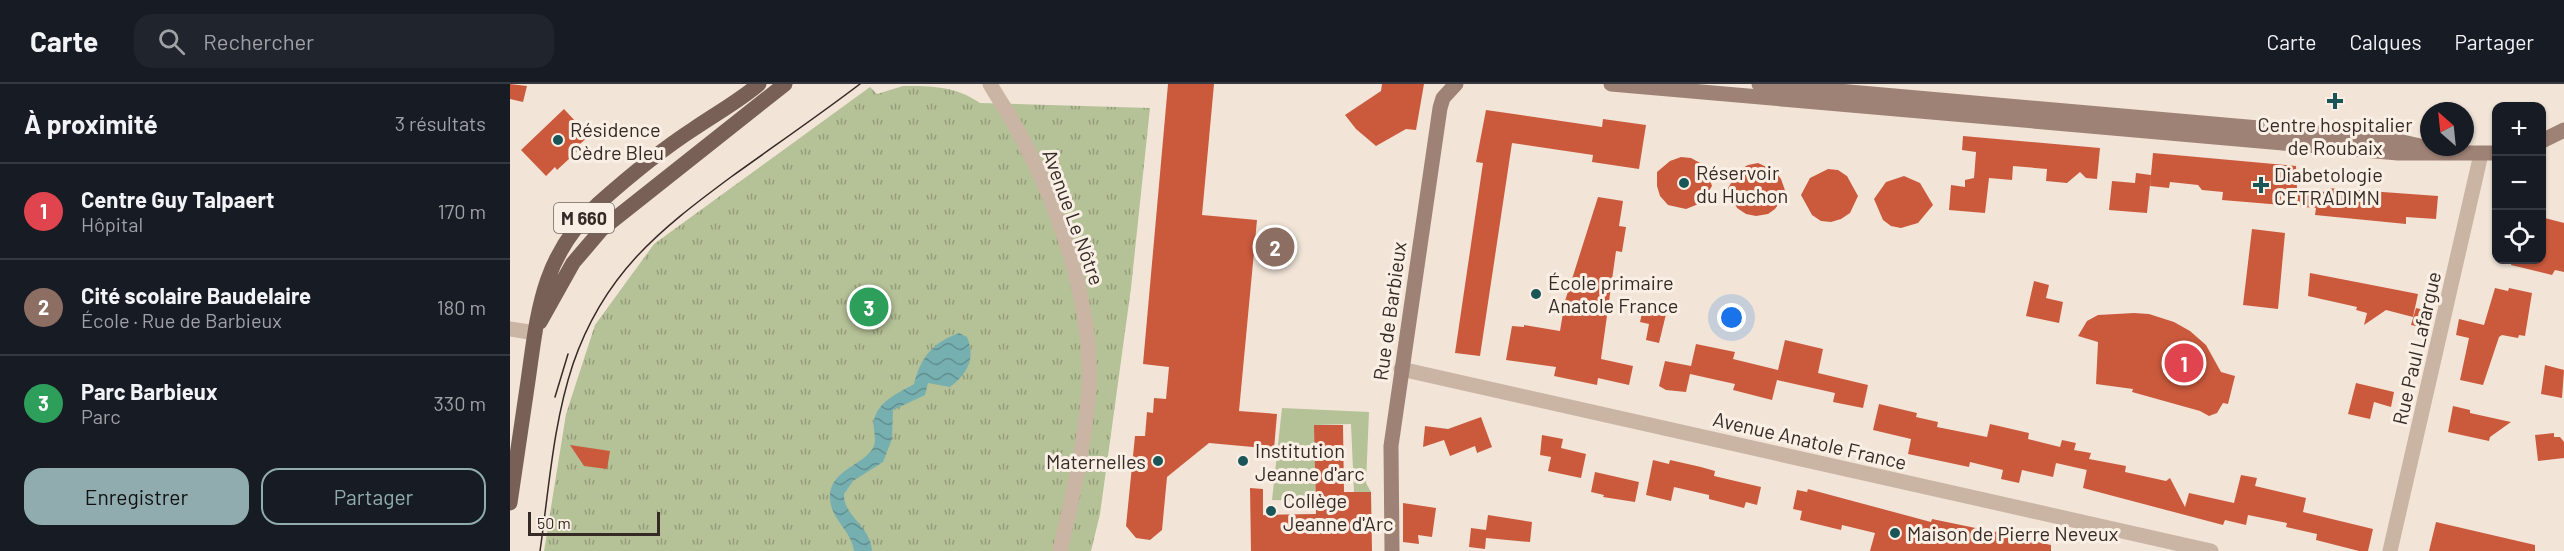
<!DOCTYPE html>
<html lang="fr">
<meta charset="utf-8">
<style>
body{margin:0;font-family:Barlow,sans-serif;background:#20242c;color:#f1f3f6}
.controls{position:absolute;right:18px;top:18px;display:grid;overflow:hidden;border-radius:12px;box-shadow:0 2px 4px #0004}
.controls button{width:54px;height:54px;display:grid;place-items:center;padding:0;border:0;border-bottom:2px solid #363941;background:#171b24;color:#f1f3f6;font:30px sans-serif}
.compass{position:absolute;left:1910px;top:18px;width:54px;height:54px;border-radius:50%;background:#171b24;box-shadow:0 2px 4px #0004;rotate:333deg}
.scale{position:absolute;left:18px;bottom:15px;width:132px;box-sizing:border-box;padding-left:6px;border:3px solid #352a26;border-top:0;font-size:16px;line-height:21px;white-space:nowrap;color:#352a26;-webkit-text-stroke:4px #faefe4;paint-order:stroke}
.you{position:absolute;left:1222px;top:234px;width:21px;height:21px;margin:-15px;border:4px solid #fff;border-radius:50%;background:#1a73e8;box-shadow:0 0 0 9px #1a73e833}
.badge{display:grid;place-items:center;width:39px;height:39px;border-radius:50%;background:#90acaf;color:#fff;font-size:20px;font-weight:700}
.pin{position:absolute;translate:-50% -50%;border:3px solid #fff;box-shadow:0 2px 6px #0006}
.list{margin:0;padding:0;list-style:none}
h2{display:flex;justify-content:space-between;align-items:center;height:78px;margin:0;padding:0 24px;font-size:26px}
h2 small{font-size:20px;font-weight:400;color:#9ea1a6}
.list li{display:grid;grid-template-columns:39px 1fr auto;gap:18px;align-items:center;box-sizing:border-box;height:96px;padding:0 24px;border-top:2px solid #363941}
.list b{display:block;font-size:22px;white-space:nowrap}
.list p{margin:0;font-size:20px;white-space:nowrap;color:#9ea1a6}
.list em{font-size:20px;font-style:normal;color:#9ea1a6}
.actions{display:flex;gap:12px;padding:18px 24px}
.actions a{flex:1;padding:14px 0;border:2px solid #90acaf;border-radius:18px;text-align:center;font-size:21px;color:#90acaf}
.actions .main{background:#90acaf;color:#111}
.icon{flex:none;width:33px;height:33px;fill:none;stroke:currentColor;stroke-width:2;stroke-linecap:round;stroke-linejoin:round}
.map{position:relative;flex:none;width:2054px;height:467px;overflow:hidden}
header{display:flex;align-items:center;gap:36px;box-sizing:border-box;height:84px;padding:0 30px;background:#171b24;border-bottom:2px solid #363941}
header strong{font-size:28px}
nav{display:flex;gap:33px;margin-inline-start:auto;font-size:21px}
.search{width:420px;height:54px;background:#20242c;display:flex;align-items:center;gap:15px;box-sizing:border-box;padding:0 21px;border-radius:18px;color:#9ea1a6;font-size:22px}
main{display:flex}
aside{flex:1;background:#171b24}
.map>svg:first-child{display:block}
</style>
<header>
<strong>Carte</strong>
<div class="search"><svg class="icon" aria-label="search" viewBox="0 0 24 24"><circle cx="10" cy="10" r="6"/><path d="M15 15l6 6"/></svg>Rechercher</div>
<nav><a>Carte</a><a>Calques</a><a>Partager</a></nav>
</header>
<main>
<aside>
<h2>À proximité<small>3 résultats</small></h2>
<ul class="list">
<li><span class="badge" style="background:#e0444e">1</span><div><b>Centre Guy Talpaert</b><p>Hôpital</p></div><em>170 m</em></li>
<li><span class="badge" style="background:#8d6e63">2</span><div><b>Cité scolaire Baudelaire</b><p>École · Rue de Barbieux</p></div><em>180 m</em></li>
<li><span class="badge" style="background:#2e9e5b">3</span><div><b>Parc Barbieux</b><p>Parc</p></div><em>330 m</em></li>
</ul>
<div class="actions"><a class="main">Enregistrer</a><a>Partager</a></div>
</aside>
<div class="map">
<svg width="2054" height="467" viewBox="0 0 2054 467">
<defs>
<pattern id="park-tufts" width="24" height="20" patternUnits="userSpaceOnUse" patternTransform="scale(1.5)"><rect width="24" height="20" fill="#b5c197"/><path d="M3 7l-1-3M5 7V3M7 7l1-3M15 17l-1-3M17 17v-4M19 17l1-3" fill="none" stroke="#949d7b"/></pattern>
<pattern id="water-waves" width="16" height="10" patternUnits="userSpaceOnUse" patternTransform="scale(1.5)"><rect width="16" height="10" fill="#76afb0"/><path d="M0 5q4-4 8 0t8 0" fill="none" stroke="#628f8f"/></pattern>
</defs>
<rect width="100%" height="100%" fill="#f2e5d8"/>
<path fill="#b5c197" d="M772 324 859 328 856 399 861 408H844L841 340 805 341V417L762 416Z"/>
<path fill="url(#park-tufts)" d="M393 2C423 2 445 2 470 19L640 24 621 204 590 430 581 467H34L56 330 85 241 144 160 360 3 367 10Z"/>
<path fill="url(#water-waves)" d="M449 249 457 253C466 275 457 290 440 303L418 299 415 311 383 326 382 355 373 378 343 397 334 410C333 432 361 442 362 467H344C341 446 321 436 320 414 319 388 348 383 361 367 369 357 362 346 364 336 369 316 389 309 404 300 411 273 422 259 449 249Z"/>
<path fill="#cb5a3d" d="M0 0 17 2 13 18 0 15Z
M658 0H704L692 131 747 136 729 327 767 330 764 365 699 359 657 393 652 446 640 456 626 454 616 442 625 352H635L637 328 643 329 644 314 656 315 659 283 633 280Z
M872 0H914L906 46 896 45 866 62 846 45 835 31 871 7Z
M54 25 79 52 70 60 72 63 47 86 45 83 36 92 11 66Z
M976 26 1092 43 1093 35 1136 41 1129 85 1082 78 1083 71 1002 59 970 272 945 269 973 79 966 78Z
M1453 52 1590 64 1587 95 1576 94 1570 88 1557 99 1536 97 1537 85 1503 82 1502 96 1479 94 1475 129 1439 126 1441 101 1455 103V96L1464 94 1466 68 1452 66Z
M1643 69 1786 82 1787 105 1816 108 1817 104 1928 112 1926 135 1896 133V140L1805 131 1806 124 1712 116 1713 108 1692 106 1688 101 1660 98 1659 104 1640 102Z
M1171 73 1181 74 1192 80 1197 87 1202 102 1191 119 1176 125 1158 121 1150 112 1147 102V88L1160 77Z
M1248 79 1265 87 1271 95 1276 109 1265 125 1258 130 1246 132 1236 130 1227 124 1218 104 1229 86 1238 81Z
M1318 85 1328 86 1337 92 1348 112 1340 129 1331 135 1321 138 1311 137 1302 131 1291 111 1300 94Z
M1626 89 1641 91 1637 129 1599 126 1602 97 1625 99Z
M1394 92 1410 99 1423 121 1408 139 1391 144 1381 142 1373 136 1364 115 1376 98Z
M1088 113 1113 117 1109 142 1116 143 1112 168 1106 167 1091 275 1123 282 1119 301 1088 294 1087 301 1044 292 1046 283 996 276 1002 242 1014 243V241L1050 247 1055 217Z
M2031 133 2054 139V188L2045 186 2042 191 2001 181 2002 176H2031Z
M1742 145 1775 149 1768 225 1733 221Z
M1800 189 1908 210 1903 233 1876 226 1854 241 1857 229 1846 226 1847 223 1798 212Z
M1524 197 1539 201 1536 214 1553 218 1549 239 1516 232Z
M1985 204 1998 207 1999 204 2022 209 2015 252 2009 251 2008 254 1992 251 1989 253 1973 301 1950 296 1959 254 1946 251 1949 235 1974 241Z
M1144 218 1158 222 1149 259 1136 256 1139 240 1130 238 1134 221 1143 224Z
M1906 224 1919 227 1915 244 1901 241Z
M1624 229 1639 230 1664 238 1680 247 1696 261 1711 288 1725 292 1718 320 1713 319 1707 329 1699 332 1690 327 1622 308 1623 305 1586 300 1588 258 1568 252 1577 237 1588 231Z
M1275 256 1313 265 1308 289 1358 301 1353 324 1323 318 1325 309 1267 296 1262 316 1223 306 1225 300 1180 290 1176 308 1156 306 1149 302 1155 277 1181 282 1186 260 1225 268 1223 275 1268 286Z
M2035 281 2054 286 2052 314 2031 310Z
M1846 299 1884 308 1881 323 1864 318 1860 335 1838 330Z
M1369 320 1407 329 1406 333 1428 338 1427 343 1477 353 1480 340 1519 349 1518 355 1550 363 1552 356 1566 359 1564 366 1581 369 1579 375 1616 382 1615 388 1656 397 1660 394 1675 423 1679 409 1724 419 1731 391 1747 394 1745 402 1796 414 1793 428 1863 445 1858 467H1849L1806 456 1807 450 1776 443 1777 439 1738 431 1736 441 1715 436 1713 441 1573 404 1579 375 1577 386 1546 379 1543 393 1512 386 1509 399 1491 395 1493 386 1460 378 1459 383 1398 370 1401 355 1363 346Z
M1943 322 1960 326V329L2001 338 1980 353 1979 357 1938 348Z
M971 333 982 363 967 369 965 362 940 372 934 356 913 363 915 342 938 345Z
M804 341H833L834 408H861L862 467H741L740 404 753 405V431L806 430Z
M2044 349V353H2050L2054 358V374L2028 377 2025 351Z
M1032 351 1053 355 1051 364 1076 370 1071 394 1038 387 1041 373 1030 371Z
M60 361 100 367 97 385 74 382Z
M1143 376 1159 380 1160 376 1191 383 1205 387 1204 392 1251 403 1247 421 1236 418 1234 424 1199 415V411L1164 403 1161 417 1136 411Z
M1085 388 1129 398 1125 418 1093 413 1094 411 1081 408Z
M1298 405 1421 438 1422 435 1485 448 1490 446 1493 450 1541 461V467H1360L1365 449 1332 441 1331 446 1290 436 1292 427 1283 425 1287 406 1297 408Z
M893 419 926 424 922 453 908 451 909 460 893 458Z
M978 431 1022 438 1020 458 976 454 975 465 959 463 961 444 976 446Z
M1926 438 2025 461V467H1919Z"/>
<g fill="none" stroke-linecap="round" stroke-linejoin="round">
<path stroke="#cab4a3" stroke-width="15" d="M480 0C489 16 500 31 508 47 549 121 583 220 579 305 575 360 562 414 550 467
M0 245 25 249
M891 285 1701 467
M1880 467 1971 70"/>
<path stroke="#9e8275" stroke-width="15" d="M1101 0 1888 69H1986
M1249 0 1816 50 1888 57 1919 64
M2032 57 2054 46
M882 467 881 362 930 24 933 14 946 0"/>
<path stroke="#786056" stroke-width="15" d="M30 238 63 179 92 145 275 0
M0 419C6 379 12 338 18 297 28 226 32 172 88 120 116 95 154 64 185 44 207 29 229 17 249 0"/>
<path stroke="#352a26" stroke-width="1.5" d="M45 313 58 270
M30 467C39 405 43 340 63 280 94 190 148 147 221 93 264 62 308 32 350 0"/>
</g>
<g fill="#1a5658" stroke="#faefe4" stroke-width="2">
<path d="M1822 8h6v6h6v6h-6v6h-6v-6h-6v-6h6z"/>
<circle cx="48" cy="56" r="6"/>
<circle cx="1174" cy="99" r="6"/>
<path d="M1748 92h6v6h6v6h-6v6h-6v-6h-6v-6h6z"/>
<circle cx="1026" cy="210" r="6"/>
<circle cx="648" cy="377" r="6"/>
<circle cx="733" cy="377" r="6"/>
<circle cx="761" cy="427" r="6"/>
<circle cx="1385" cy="449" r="6"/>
</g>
<g text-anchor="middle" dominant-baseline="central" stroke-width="6" stroke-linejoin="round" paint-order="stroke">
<rect fill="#faefe4" stroke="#70655f" stroke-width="1.5" x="44" y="119" width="60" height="30" rx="4.5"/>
<g font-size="18" font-weight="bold" fill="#352a26">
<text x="74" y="134">M 660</text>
</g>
<g font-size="20" fill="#352a26" stroke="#faefe4" text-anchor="start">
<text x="1825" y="40" text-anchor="middle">Centre hospitalier<tspan x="1825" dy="23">de Roubaix</tspan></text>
<text x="60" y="45">Résidence<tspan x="60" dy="23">Cèdre Bleu</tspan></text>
<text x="1186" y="88">Réservoir<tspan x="1186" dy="23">du Huchon</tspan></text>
<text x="1764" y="90">Diabetologie<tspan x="1764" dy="23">CETRADIMN</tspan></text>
<text x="1038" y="198">École primaire<tspan x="1038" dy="23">Anatole France</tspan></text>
<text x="745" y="366">Institution<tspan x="745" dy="23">Jeanne d'arc</tspan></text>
<text x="636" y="377" text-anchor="end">Maternelles</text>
<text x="773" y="416">Collège<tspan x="773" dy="23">Jeanne d'Arc</tspan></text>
<text x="1397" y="449">Maison de Pierre Neveux</text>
</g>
<g font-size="20" fill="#352a26" stroke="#faefe4">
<text transform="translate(564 133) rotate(70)">Avenue Le Nôtre</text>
<text transform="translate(879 227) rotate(-82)">Rue de Barbieux</text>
<text transform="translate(1906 264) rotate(-77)">Rue Paul Lafargue</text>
<text transform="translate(1300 356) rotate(13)">Avenue Anatole France</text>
</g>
</g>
</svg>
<div class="controls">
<button>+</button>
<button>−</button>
<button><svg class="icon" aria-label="locate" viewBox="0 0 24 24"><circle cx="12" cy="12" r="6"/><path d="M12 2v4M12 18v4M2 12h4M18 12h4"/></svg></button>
</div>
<svg class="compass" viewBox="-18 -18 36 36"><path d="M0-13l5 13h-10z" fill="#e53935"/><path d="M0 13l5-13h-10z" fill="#9ea1a6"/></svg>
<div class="scale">50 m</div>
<div class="you"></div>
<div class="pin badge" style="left:1674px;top:279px;background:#e0444e">1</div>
<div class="pin badge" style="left:765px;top:163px;background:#8d6e63">2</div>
<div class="pin badge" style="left:359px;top:223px;background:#2e9e5b">3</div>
</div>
</main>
